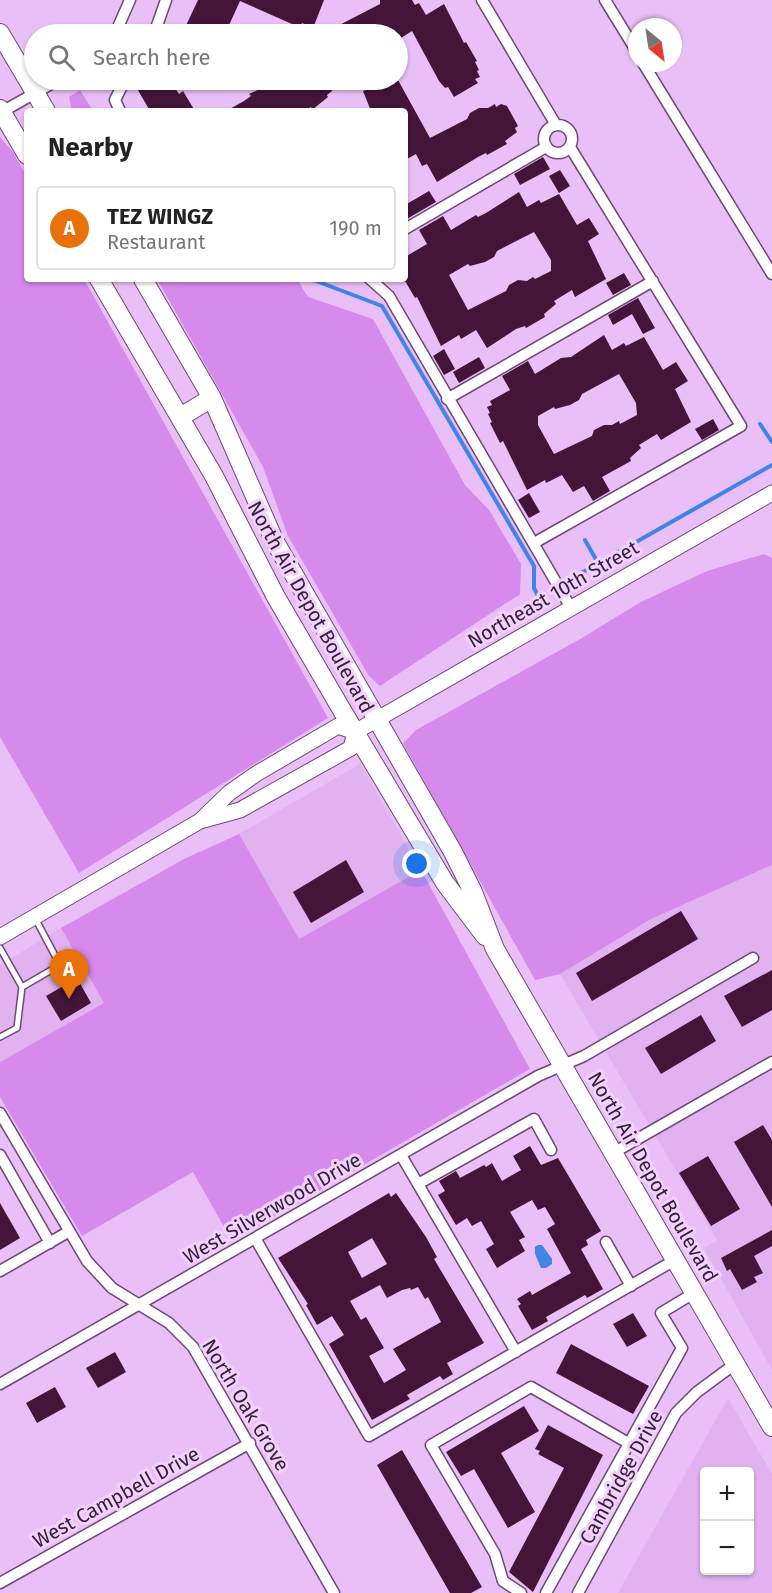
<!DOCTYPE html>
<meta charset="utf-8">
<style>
body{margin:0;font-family:"Fira Sans",sans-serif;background:#f6f6f6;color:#222}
.controls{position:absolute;right:18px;bottom:18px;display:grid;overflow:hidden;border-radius:6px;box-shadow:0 2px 4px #0004}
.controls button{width:54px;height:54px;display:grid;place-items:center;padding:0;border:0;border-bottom:2px solid #e0e0e0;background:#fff;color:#222;font:30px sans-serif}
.compass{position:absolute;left:628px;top:18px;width:54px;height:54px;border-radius:50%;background:#fff;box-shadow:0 2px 4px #0004;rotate:150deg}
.you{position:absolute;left:417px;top:864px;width:21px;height:21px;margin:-15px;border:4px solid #fff;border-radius:50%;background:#1a73e8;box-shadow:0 0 0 9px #1a73e833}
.badge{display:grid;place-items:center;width:39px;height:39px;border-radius:50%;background:#2b6f09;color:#fff;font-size:20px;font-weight:700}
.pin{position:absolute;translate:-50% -50px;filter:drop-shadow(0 2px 3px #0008)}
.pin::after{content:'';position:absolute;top:32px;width:21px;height:18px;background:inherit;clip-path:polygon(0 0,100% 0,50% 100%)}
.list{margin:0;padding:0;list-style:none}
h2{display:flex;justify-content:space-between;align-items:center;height:78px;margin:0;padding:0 24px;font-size:26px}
h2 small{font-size:20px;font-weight:400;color:#767676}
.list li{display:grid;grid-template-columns:39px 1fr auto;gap:18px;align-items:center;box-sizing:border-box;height:84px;margin:0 12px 12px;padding:0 12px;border:2px solid #e0e0e0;border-radius:6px}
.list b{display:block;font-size:22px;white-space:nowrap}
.list p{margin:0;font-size:20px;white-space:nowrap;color:#767676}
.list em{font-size:20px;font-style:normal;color:#767676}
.icon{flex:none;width:33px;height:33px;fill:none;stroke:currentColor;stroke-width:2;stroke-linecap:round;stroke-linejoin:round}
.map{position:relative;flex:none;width:772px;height:1593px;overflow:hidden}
.search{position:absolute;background:#fff;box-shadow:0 2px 4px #0004;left:24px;top:24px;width:384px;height:66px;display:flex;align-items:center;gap:15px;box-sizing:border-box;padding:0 21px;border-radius:33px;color:#767676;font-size:22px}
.panel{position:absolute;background:#fff;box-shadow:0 2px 4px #0004;left:24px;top:108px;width:384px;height:174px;border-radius:6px}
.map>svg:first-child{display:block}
</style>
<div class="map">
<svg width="772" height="1593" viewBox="0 0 772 1593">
<rect width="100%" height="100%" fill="#eabff7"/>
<path fill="#e1b2ef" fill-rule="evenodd" d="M360 764 421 870 299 939 239 834Z
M772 865V1370L704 1248 717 1240 560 974 651 919Z
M61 928 104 1003 0 1062V965Z
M728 1398 772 1474V1593H618ZM704 1472H750V1570H704Z"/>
<path fill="#d68aec" d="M80 90 93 111H72L69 97Z
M0 137 13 152 27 177V279H84L328 718 79 873 0 737Z
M157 279H297L308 297 373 319 465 485 489 510 521 564 520 594 380 686 369 676 288 536 263 467Z
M764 554 772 558V865L651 919 560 974 535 980 403 743 416 730 582 638 639 603 707 571Z
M239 834 299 939 421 870 530 1069 232 1241 193 1172 82 1236 0 1097V1062L104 1003 61 928 184 859Z"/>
<path fill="#4184e7" d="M538 1245H542L552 1259V1264L546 1268H541L535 1254V1247Z"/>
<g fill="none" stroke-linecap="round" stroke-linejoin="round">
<path stroke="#4184e7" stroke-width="4" d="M311 279 382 306 534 566V588L539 598 544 595
M760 424 772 442
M585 540 598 563
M576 576 772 465"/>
</g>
<path fill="#451439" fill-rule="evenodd" d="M198 0H324L313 28 302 23 301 26 292 24 240 1 225 34H182Z
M380 0H412L415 5 419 3 426 15 444 4 464 43 466 42 477 61 475 62 479 70 477 71 480 77 475 79 478 83 454 97 448 87 445 88 439 81 412 31 401 38 399 34H322L380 4Z
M144 80H170L179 94 183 91 195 111H150L135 85Z
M279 80H344L330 87 332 91 327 95 328 97 312 110 311 107 304 111H226L244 101 251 96 249 94Z
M376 80H398L430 138 467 119 470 113 479 108H488L495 104 496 107 501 104 507 106 518 126 515 128 517 132 505 141 507 144 487 155 486 153 478 157 437 182 427 164 422 166 416 154 405 160V111H371L363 91 368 89 366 85Z
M543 157 550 169 520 185 514 174Z
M560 170 570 186 559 193 549 176Z
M429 191 436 202 405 220V205Z
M519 192 527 207 539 200 541 203 559 194 577 225 589 218 599 234 588 241 606 279 575 297 572 290 554 301 556 304 544 314 545 317 526 328 525 326 516 329 487 348 476 330 461 339 459 335 441 346 417 297 415 298 405 281V257L427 244 419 230 443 216 451 230 476 215 478 217 486 213ZM534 232 551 260V271L535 279 533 277 527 281 518 280 509 285 506 291 468 310 449 275 468 264 470 266 485 262 494 257 497 251Z
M624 273 631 285 613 295 606 283Z
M638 298 655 328 643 334 632 314 613 325 608 315Z
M604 335 612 350 624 343 626 346 644 337 663 370 676 362 688 381 675 389 691 422 661 440 657 434 639 445 641 448 630 458 631 461 602 477 610 491 593 501 584 486 573 492 562 475 546 483 545 480 527 490 503 441 500 443 490 423 492 422 488 414 490 413 487 407 492 405 490 401 510 390 502 376 528 361 535 374 561 358 571 357ZM619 374 636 403 637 415 620 424 619 421 612 425H604L594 430 592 436 554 454 538 425V416L554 407 555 409 570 405 579 400 582 394Z
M444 349 455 369 444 375 433 356Z
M479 357 485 368 459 383 453 372Z
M713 419 719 430 702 440 695 429Z
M529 493 540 512 529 518 518 500Z
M346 860 364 892 311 923 293 892Z
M681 911 698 939 592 1001 576 973Z
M772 970V1010L742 1027 724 996Z
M77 978 91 1003 61 1021 46 996Z
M701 1015 716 1041 661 1074 645 1048Z
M763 1125 772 1140V1207L734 1142Z
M530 1146 541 1165 558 1158 601 1231 586 1240 588 1245 581 1249 603 1289 587 1298 585 1295 546 1317 548 1321 532 1330 518 1306 521 1304 517 1299 530 1291 532 1295 571 1273 547 1229 555 1224 545 1207 538 1210 532 1200 510 1212 525 1237 519 1240 525 1251 497 1268 486 1249 494 1244 481 1221 472 1226 467 1218 456 1225 438 1195 445 1191 439 1181 456 1171 460 1178 484 1165 486 1167 492 1163 502 1181 521 1170 513 1156Z
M708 1156 740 1209 711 1226 679 1173Z
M389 1193 391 1197 396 1193 426 1237 437 1257 434 1259 484 1343 447 1363 453 1374 443 1380 440 1376 407 1395 410 1399 372 1420 329 1344 344 1335 332 1316 317 1325 306 1305 308 1304 278 1258ZM372 1238 387 1264 362 1278 348 1252ZM380 1285 387 1298 402 1290 410 1288 411 1290 418 1287 425 1299 428 1297 441 1322 393 1349 406 1370 384 1383 369 1356 384 1348 366 1317 361 1320 350 1301Z
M0 1203 20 1238 0 1250Z
M772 1230V1246L754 1256 763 1273 754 1277 757 1282 742 1290 730 1269 727 1271 721 1258Z
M633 1313 647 1336 627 1347 613 1324Z
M571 1344 649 1386 633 1414 556 1373Z
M115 1352 126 1372 98 1388 86 1368Z
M55 1387 66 1407 37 1423 26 1403Z
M524 1406 539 1431 501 1453 535 1512 508 1528 474 1469 461 1476 446 1452Z
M548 1425 603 1455 533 1592 509 1572 564 1468 538 1454 540 1451 535 1449Z
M402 1450 482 1587 471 1593H450L377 1465Z"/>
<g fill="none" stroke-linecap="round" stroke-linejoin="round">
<g stroke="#6e4879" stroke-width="8">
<path id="lane" d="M0 948 22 987 17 1028 0 1037
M22 987 60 965 35 918"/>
</g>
<g stroke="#6e4879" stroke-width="13">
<path id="street" d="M482 0 556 125
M605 0 637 52
M115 34 130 0
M154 34 166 0
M643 63 772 274
M120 111 115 100 125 80
M0 113 58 80
M544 139a14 14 0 1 1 28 0a14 14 0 1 1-28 0Z
M405 229 546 147
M370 279 389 296 571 608
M447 399 653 281
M534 543 741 426 570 147
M0 1113 87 1261 112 1288 169 1323 193 1347 334 1593
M613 1153 772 1062
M0 1155 50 1243
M401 1155 516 1352
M418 1184 534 1119 551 1150
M255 1238 369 1436 675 1260
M606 1242 631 1286
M0 1271 68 1232
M0 1384 538 1076 584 1056 753 958
M0 1583 250 1443
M521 1593 503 1581 495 1554 431 1445 531 1387 630 1444
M546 1593 682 1348 661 1313 694 1293
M578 1593 676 1413 697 1392 735 1364"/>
</g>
<g stroke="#6e4879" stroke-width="17">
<path id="secondary" d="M200 821 240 810 351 748 355 732 772 493
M0 937 200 821 229 793 256 774 338 726 355 732"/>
</g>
<g stroke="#6e4879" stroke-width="20">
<path id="primary" d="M0 33 46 111
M0 109 27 155
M99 279 214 476 276 597 343 712 445 883 485 936
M143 279 212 398 274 540 453 852 473 892 495 949 772 1427
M180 417 212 398"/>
</g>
<use href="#lane" stroke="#fff" stroke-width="5"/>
<use href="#street" stroke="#fff" stroke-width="10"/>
<use href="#secondary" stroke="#fff" stroke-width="15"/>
<use href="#primary" stroke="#fff" stroke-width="18"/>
</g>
<g text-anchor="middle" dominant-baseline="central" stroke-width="6" stroke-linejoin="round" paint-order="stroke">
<g font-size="20" fill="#332238" stroke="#f3d0fd">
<text transform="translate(553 594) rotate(-30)">Northeast 10th Street</text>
<text transform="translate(311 607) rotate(61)">North Air Depot Boulevard</text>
<text transform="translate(653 1177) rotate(60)">North Air Depot Boulevard</text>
<text transform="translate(272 1208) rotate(-30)">West Silverwood Drive</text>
<text transform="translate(246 1405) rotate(59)">North Oak Grove</text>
<text transform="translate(621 1477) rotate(-61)">Cambridge Drive</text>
<text transform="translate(116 1497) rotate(-29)">West Campbell Drive</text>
</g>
</g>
</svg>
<div class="controls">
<button>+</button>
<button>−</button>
</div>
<svg class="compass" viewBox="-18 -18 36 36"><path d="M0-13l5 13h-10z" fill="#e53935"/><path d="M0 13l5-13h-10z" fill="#767676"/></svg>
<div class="you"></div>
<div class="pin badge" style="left:69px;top:999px;background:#e8710a">A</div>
<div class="search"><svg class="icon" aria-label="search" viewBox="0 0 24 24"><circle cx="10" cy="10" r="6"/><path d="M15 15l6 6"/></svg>Search here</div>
<section class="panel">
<h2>Nearby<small></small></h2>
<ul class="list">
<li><span class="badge" style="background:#e8710a">A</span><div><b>TEZ WINGZ</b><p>Restaurant</p></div><em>190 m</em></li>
</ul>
</section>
</div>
